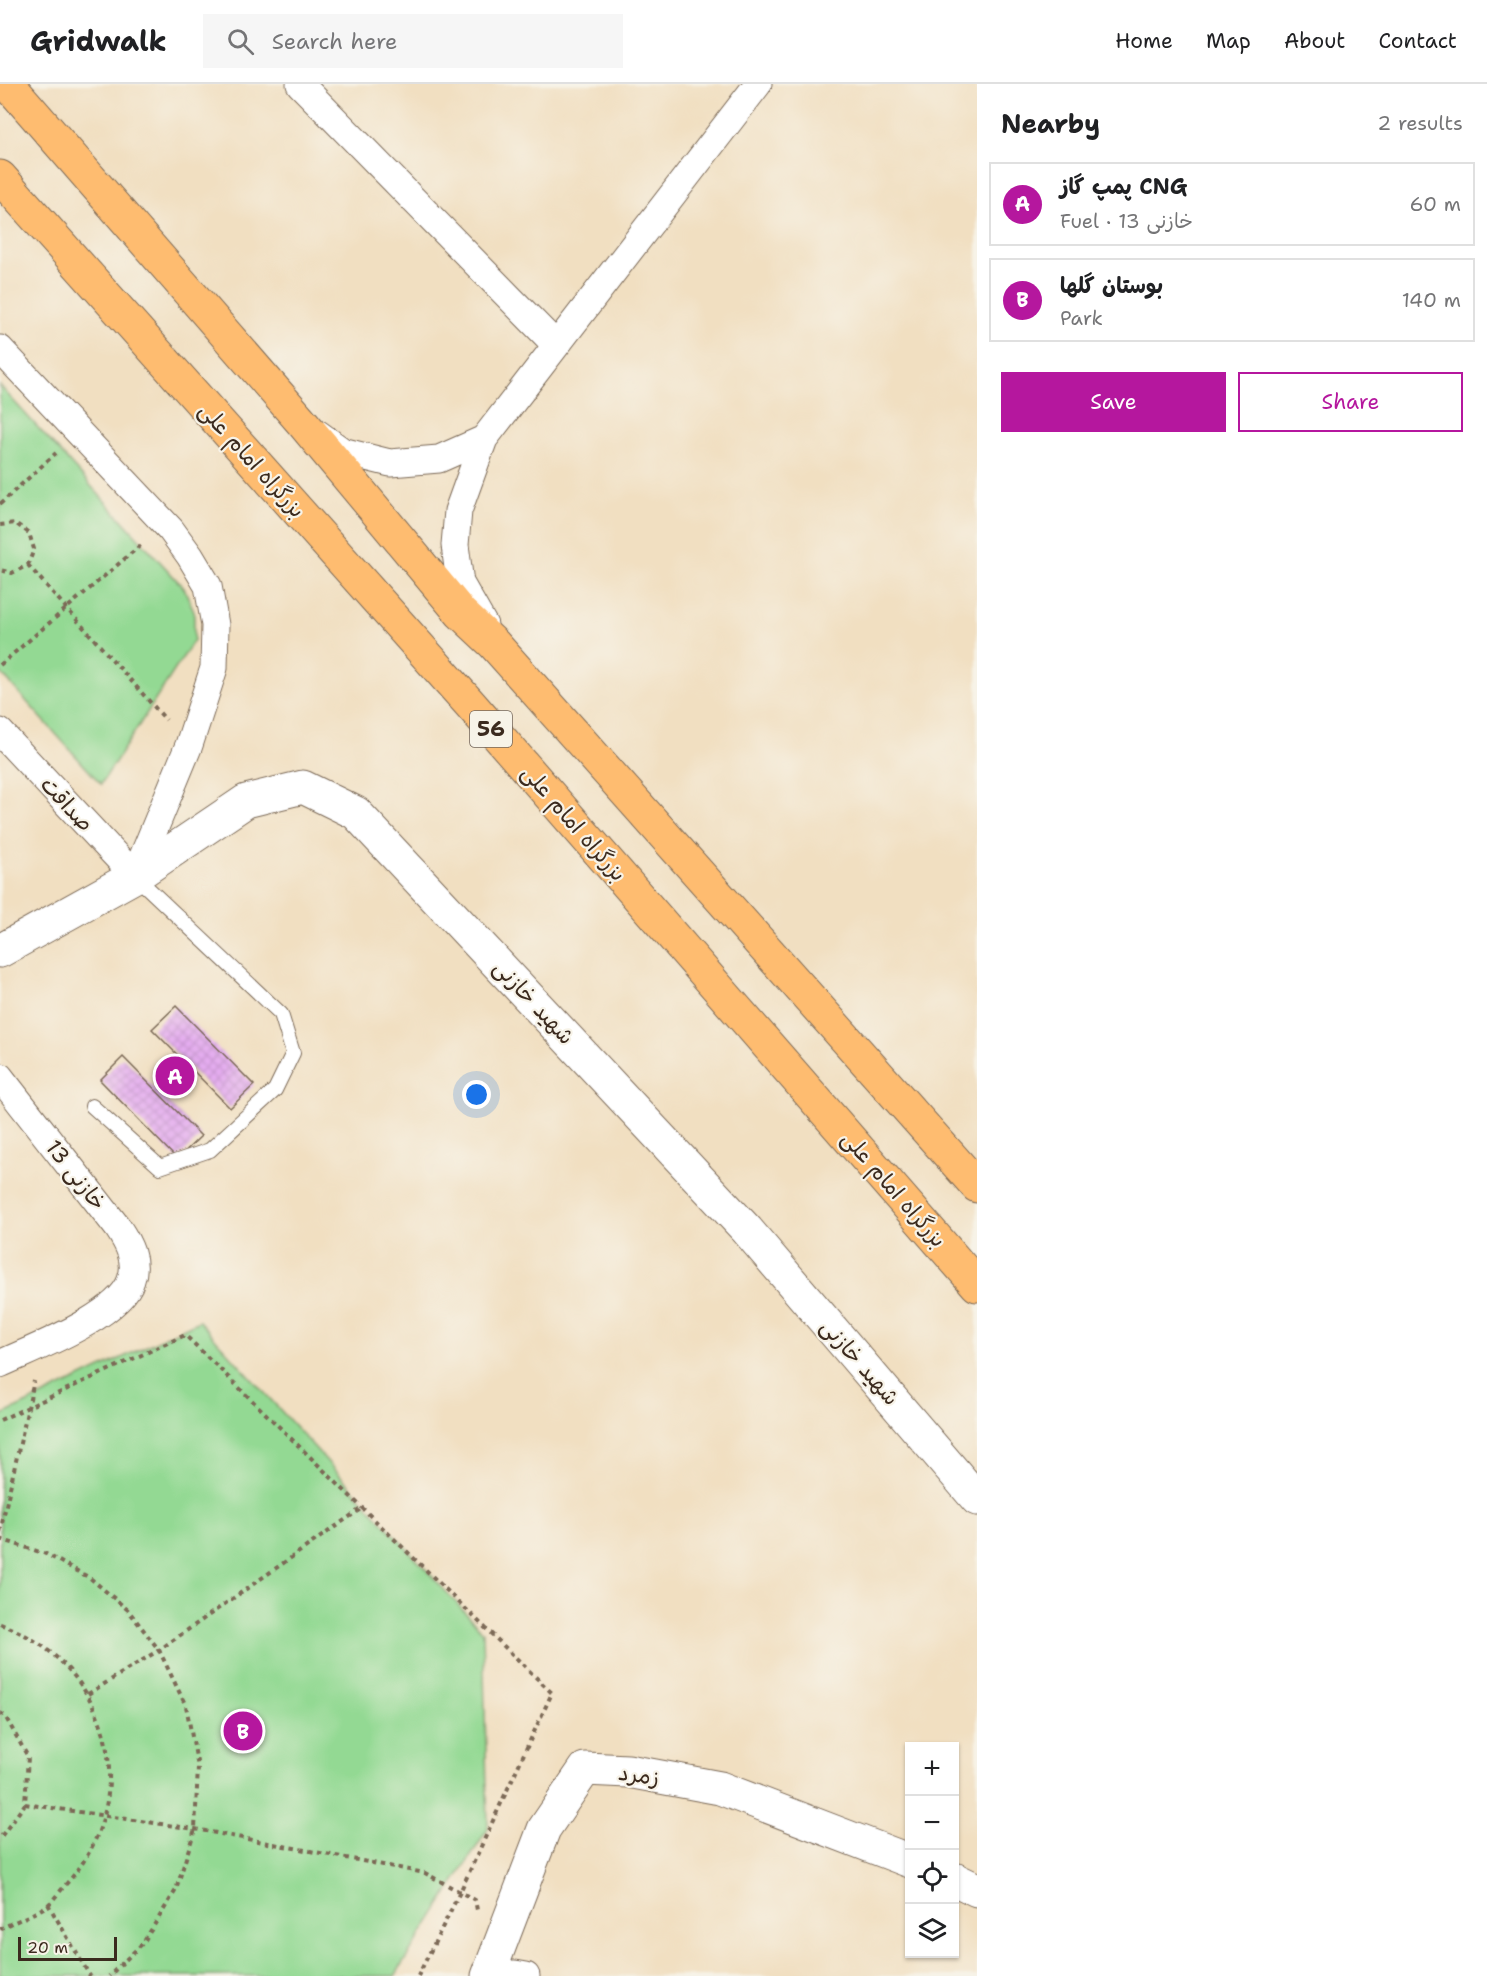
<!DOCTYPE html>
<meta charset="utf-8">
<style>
body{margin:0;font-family:"Shantell Sans","Playpen Sans Arabic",sans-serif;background:#f6f6f6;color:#202124}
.controls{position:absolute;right:18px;bottom:18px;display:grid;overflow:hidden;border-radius:0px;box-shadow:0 2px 4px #0004}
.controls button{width:54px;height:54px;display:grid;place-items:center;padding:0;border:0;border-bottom:2px solid #e0e0e0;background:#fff;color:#202124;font:30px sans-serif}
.scale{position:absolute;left:18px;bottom:15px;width:99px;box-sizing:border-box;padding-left:6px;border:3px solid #3b2a1e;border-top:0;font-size:16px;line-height:21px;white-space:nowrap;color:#3b2a1e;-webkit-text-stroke:4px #f7f3e8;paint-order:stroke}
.you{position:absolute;left:477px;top:1011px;width:21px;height:21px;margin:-15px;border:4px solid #fff;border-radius:50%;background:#1a73e8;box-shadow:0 0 0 9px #1a73e833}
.badge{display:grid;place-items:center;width:39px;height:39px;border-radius:50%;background:#b5179e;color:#fff;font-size:20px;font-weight:700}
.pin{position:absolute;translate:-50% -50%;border:3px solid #fff;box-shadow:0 2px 6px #0006}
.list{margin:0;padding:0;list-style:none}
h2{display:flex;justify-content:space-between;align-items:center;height:78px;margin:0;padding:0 24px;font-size:26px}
h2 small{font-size:20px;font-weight:400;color:#757577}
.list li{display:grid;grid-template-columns:39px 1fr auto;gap:18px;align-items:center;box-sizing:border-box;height:84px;margin:0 12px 12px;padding:0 12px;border:2px solid #e0e0e0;border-radius:0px}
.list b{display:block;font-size:22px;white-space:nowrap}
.list p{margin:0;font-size:20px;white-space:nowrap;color:#757577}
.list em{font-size:20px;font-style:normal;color:#757577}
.actions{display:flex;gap:12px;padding:18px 24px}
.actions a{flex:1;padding:14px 0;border:2px solid #b5179e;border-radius:0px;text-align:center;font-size:21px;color:#b5179e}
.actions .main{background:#b5179e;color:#fff}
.icon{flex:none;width:33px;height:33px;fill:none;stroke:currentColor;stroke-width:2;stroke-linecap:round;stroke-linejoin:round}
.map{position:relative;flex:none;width:977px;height:1892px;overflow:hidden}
header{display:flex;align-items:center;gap:36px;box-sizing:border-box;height:84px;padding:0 30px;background:#fff;border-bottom:2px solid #e0e0e0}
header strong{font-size:28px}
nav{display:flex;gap:33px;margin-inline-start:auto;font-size:21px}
.search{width:420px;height:54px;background:#f6f6f6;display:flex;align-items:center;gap:15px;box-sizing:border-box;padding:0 21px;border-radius:0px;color:#757577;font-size:22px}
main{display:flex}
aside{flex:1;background:#fff}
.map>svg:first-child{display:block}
</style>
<header>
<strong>Gridwalk</strong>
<div class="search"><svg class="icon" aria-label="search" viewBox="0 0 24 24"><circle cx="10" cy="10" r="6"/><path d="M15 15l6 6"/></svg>Search here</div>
<nav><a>Home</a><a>Map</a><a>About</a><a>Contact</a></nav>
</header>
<main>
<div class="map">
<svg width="977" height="1892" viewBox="0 0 977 1892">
<defs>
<pattern id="building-cross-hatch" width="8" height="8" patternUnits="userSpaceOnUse" patternTransform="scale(1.5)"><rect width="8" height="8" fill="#e4acef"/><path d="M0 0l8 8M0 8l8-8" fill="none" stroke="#c494cc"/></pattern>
</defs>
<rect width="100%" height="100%" fill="#f7f3e8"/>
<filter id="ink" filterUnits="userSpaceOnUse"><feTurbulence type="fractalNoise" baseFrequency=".0167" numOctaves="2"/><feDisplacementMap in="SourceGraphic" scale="12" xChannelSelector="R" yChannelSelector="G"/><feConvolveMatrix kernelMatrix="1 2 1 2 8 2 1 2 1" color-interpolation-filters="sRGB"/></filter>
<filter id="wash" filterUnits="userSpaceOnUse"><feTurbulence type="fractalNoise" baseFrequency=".008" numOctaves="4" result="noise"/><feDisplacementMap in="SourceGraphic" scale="24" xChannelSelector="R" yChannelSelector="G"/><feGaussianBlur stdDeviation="1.35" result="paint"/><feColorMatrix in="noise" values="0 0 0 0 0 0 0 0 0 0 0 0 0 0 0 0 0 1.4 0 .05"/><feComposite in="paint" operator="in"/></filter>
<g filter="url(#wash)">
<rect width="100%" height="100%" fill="#f1dfc1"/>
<path fill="#93d993" stroke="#678258" stroke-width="1.5" d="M0 302 184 504 194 527V556L101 700 0 588Z
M199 1237 483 1548 488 1745 395 1892H0V1332Z"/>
<g id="blocks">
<path fill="url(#building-cross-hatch)" d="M176 922 254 1001 230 1024 152 945Z
M123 973 201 1052 177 1075 100 996Z"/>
</g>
</g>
<g filter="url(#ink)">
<use href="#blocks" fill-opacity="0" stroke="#7b6957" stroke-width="1.5"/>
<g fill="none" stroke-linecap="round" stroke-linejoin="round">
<g stroke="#7b6957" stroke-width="16">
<path id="service" d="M92 1022 160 1083 210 1066 275 1006 293 969 281 930 135 792"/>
</g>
<g stroke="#7b6957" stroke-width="29">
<path id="minor" d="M300 0 556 261
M0 265 171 446 190 472 208 502 215 541 214 584 189 661 135 792 0 648
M317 349 342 367 390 379 439 375 484 355 458 427 455 461 460 499 484 541
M484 355 758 0
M0 993 118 1144C128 1159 138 1177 131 1196 120 1232 34 1264 0 1280
M499 1892 515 1890 526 1892"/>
</g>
<g stroke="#7b6957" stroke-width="35">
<path id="tertiary" d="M0 867 135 792 246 717 303 703 356 729 747 1146 977 1415
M954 1795 977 1806
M488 1892 544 1745 585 1685 628 1687 720 1704 910 1777"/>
</g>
<g stroke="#7b6957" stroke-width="35">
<path id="trunk" d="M8 0 302 338 461 529 494 560 977 1102
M0 93 471 621 977 1201"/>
</g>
<path stroke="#7b6957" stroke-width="4" stroke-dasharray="4.5 4.5" stroke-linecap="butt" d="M0 420 56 369
M0 441 15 439 29 449 34 465 28 481 12 489 0 486
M28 481 166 636
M0 581 142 460
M0 1336 185 1251 552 1609 460 1808 418 1892
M0 1448 34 1297
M0 1455 46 1470 90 1494 128 1526 159 1566 186 1622 198 1683 195 1745 176 1806 143 1859 109 1892
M0 1540C110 1579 145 1712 67 1799 61 1806 55 1814 49 1820 36 1830 15 1837 0 1845
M88 1610 159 1566 362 1424
M0 1629 5 1632 28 1673 25 1720 0 1754
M25 1720 195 1745 425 1789 475 1816 477 1826
M48 1820 90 1892"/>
<use href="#service" stroke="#fff" stroke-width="14"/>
<use href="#minor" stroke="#fff" stroke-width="27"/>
<use href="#tertiary" stroke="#fff" stroke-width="33"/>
<use href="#trunk" stroke="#febc70" stroke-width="33"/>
</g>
</g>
<g text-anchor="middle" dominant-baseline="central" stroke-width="4.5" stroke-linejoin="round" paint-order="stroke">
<rect fill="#f7f3e8" stroke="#73665b" stroke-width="1.5" x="470" y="627" width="42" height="36" rx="4.5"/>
<g font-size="21" font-weight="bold" fill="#3b2a1e">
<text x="491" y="645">56</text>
</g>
<g font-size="22" fill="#3b2a1e" stroke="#f7f3e8">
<text transform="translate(252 376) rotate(48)">بزرگراه امام علی</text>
<text transform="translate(67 720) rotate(47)">صداقت</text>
<text transform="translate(574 739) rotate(49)">بزرگراه امام علی</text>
<text transform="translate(534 918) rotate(47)">شهید خازنی</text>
<text transform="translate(76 1091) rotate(52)">خازنی 13</text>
<text transform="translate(894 1105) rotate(49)">بزرگراه امام علی</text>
<text transform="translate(860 1278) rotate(49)">شهید خازنی</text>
<text transform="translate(639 1691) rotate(8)">زمرد</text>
</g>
</g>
</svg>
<div class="controls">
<button>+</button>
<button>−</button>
<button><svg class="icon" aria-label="locate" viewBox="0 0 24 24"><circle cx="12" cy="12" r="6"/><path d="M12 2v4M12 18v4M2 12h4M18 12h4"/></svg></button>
<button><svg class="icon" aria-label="layers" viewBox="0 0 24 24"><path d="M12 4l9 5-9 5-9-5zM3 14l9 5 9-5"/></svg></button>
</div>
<div class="scale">20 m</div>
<div class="you"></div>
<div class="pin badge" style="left:175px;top:992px">A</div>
<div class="pin badge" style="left:243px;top:1647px">B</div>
</div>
<aside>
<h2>Nearby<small>2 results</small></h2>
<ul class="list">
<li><span class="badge">A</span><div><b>پمپ گاز CNG</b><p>Fuel · خازنی 13</p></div><em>60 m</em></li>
<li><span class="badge">B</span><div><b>بوستان گلها</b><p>Park</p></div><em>140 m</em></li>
</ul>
<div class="actions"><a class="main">Save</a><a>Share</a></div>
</aside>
</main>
